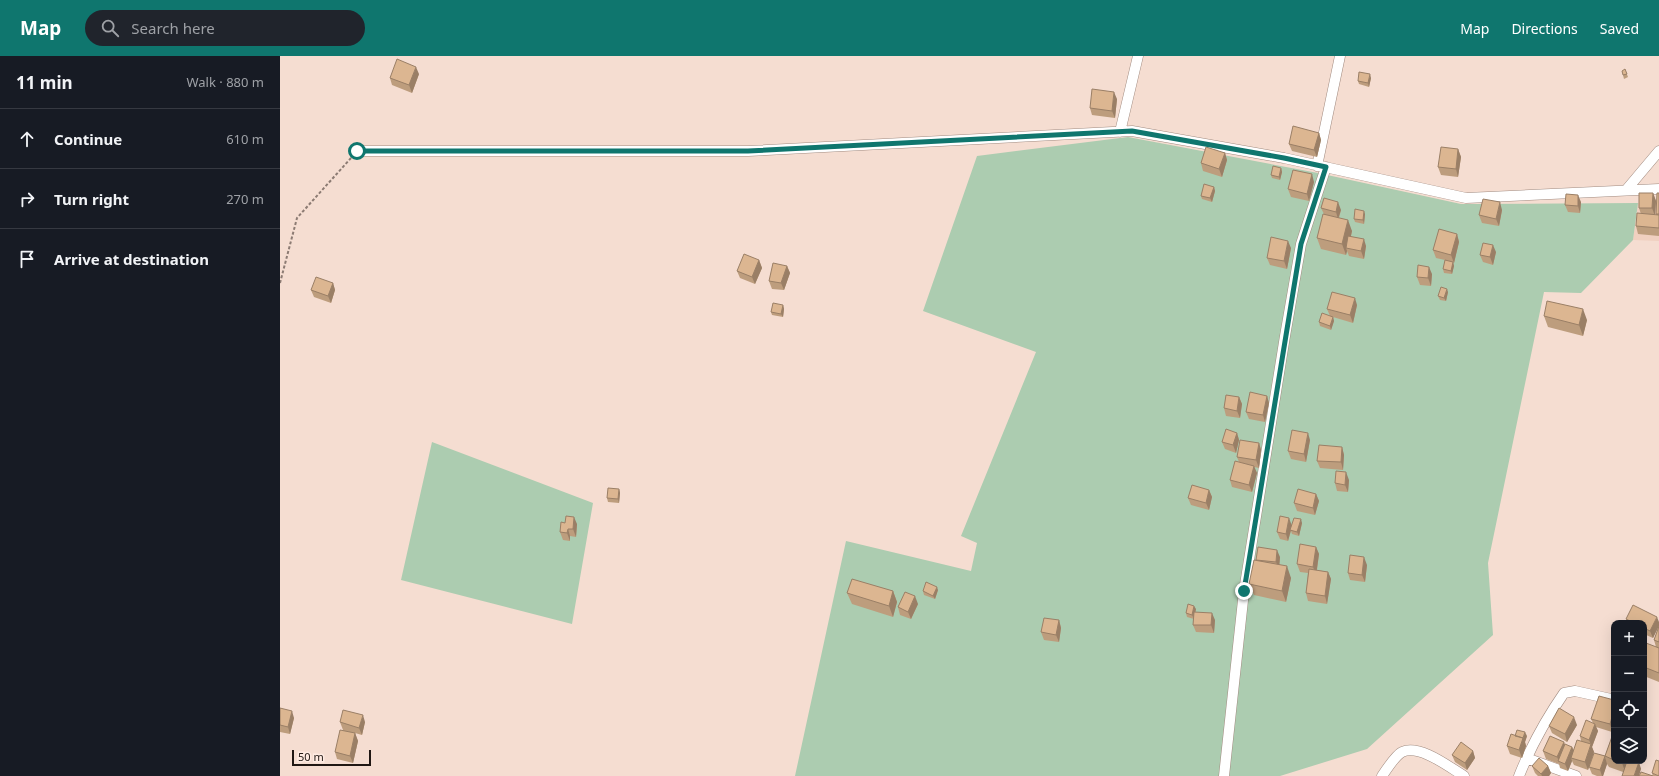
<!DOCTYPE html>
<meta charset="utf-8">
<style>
body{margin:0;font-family:"Noto Sans",sans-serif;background:#20242c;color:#f1f3f6}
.controls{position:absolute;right:12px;bottom:12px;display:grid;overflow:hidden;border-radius:8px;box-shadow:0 4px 16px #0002}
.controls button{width:36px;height:36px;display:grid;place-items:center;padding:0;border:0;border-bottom:1px solid #363941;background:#171b24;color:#f1f3f6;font:20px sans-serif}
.scale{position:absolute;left:12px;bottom:10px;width:79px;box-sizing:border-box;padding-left:4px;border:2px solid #201713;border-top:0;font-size:11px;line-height:14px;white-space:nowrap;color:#201713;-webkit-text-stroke:3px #ffebe2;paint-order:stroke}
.stop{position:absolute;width:12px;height:12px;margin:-9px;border:3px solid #0f766e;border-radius:50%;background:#fff}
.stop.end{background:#0f766e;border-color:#fff;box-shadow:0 1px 4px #0008}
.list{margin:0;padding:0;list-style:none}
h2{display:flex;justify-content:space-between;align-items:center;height:52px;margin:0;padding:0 16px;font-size:17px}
h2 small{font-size:13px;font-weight:400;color:#9ea1a6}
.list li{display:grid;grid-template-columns:26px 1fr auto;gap:12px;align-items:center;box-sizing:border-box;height:60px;padding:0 16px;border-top:1px solid #363941}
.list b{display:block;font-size:15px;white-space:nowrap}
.list em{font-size:13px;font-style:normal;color:#9ea1a6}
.icon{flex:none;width:22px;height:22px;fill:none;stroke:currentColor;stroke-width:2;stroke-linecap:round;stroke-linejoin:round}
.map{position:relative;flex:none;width:1379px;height:720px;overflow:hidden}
header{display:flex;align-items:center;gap:24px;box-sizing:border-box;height:56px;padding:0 20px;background:#0f766e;color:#fff}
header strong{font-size:19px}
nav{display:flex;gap:22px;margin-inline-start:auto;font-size:14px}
.search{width:280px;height:36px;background:#20242c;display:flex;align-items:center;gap:10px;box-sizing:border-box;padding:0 14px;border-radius:22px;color:#9ea1a6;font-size:15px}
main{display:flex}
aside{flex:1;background:#171b24}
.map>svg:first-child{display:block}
</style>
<header>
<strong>Map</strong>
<div class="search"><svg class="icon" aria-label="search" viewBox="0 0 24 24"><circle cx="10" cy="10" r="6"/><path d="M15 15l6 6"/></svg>Search here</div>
<nav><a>Map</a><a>Directions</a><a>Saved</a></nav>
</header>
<main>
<aside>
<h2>11 min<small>Walk · 880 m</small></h2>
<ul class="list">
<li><svg class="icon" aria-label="ahead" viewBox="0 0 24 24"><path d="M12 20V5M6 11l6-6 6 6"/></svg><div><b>Continue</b></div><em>610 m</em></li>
<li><svg class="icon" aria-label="right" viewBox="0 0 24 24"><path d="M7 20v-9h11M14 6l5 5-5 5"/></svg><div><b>Turn right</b></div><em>270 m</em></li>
<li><svg class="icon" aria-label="arrive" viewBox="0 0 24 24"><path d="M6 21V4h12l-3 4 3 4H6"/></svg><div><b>Arrive at destination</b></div></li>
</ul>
</aside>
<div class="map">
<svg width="1379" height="720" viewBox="0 0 1379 720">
<rect width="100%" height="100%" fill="#f5ddd1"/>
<path fill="#f0d0c0" d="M1358 147H1379V185L1353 184Z"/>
<path fill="#acccb0" d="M848 81 1038 117 1181 148 1358 147 1353 184 1301 237 1264 236 1208 507 1213 579 1087 693 1000 720H515L566 485 691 515 697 487 681 480 756 296 643 255 697 100Z
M152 386 313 447 292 568 121 524Z"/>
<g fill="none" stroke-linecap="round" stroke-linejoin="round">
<g stroke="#a18b80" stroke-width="11">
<path id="minor" d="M840 76 858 0
M77 95H468L852 75 1004 102 1186 142 1379 133
M1037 110 1060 0
M1347 133 1379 95
M1246 702 1296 720
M944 720 964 535 1005 280 1021 188 1046 111
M1102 720C1106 714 1116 699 1122 696 1140 688 1169 711 1184 720
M1239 720C1251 690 1266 663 1284 637L1295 635 1331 643 1334 642"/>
</g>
<path stroke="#8c7b73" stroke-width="2" stroke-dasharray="3 2" stroke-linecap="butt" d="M0 227 17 162 71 102"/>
<use href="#minor" stroke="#fff" stroke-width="10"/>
</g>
<path fill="#bd9d7d" d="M1345 13 1348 21 1344 23 1343 19Z
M139 18 132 37 112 29 110 22Z
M1091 22 1089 31 1079 28 1078 25Z
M837 43 835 62 812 59 810 52Z
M1039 77 1041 84 1037 101 1012 95 1009 88Z
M1178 93 1181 101 1178 121 1161 119 1158 111Z
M945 97 947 104 942 121 923 115 921 107Z
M1001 112 1002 116 1000 124 992 122 991 119Z
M1034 126 1029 145 1011 141 1008 133Z
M934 131 935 135 932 146 922 143 921 140Z
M1373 137 1376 145 1375 159H1376V158L1379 137V180L1358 178 1356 170 1361 158 1359 152Z
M1301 146 1300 157 1288 156 1285 149Z
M1041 152 1061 154 1059 162 1072 175 1071 180 1086 190 1084 203 1069 200 1067 195 1066 199 1041 193 1037 182 1044 158Z
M1222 154 1219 170 1202 167 1199 159Z
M1085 158 1084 168 1075 166 1074 163Z
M1177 178 1179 186 1174 207 1173 206 1174 210 1172 218 1164 217 1163 213 1165 204 1156 202 1153 194Z
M1011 192 1007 213 990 209 987 202Z
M1216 196 1213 209 1203 206 1200 199Z
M479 204 482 212 475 228 460 222 457 215Z
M507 210 510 217 504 234 492 233 489 225Z
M1152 218 1151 230 1140 229 1137 221Z
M53 227 55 234 51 247 34 241 31 234Z
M1168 236 1166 245 1160 244 1158 240Z
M503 249 504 253 503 261 492 259 491 256Z
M1077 249 1073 267 1053 261 1054 265 1051 274 1040 270 1039 266 1050 260 1047 253Z
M1264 260 1307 264 1303 280 1268 271Z
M987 340 989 347 985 366 969 363 966 356Z
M959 341 962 348 960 362 946 360 944 352Z
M957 377 959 384 956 397 945 393 942 386Z
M1030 384 1026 406 1011 403 1008 395Z
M979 387 981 394 979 412 974 411 977 417 972 436 952 431 950 424 959 406 957 401Z
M1062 391 1064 399 1063 414 1040 412 1037 405Z
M1069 424 1068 436 1057 435 1055 427Z
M339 433 340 437 339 447 328 446 327 442Z
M929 434 932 441 929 454 911 449 908 442Z
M1036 438 1039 445 1035 459 1017 455 1014 447Z
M285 467 297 468 296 481 290 480V485L283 484 280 476Z
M1022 467 1019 480 1012 478 1011 475 1008 485 1000 483 997 476 1012 469Z
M1036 491 1039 498 1037 514 1048 516 1051 523 1047 548 1028 545 1026 537 1028 517 1020 516 1017 508Z
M1000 501 999 509 1011 522 1006 546 974 539 969 528 976 504Z
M1087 509 1085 526 1070 524 1068 517Z
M658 534 655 543 644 539 643 535Z
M613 535 617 546 613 561 572 548 567 537Z
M638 548 631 563 620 559 618 551Z
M916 553 915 556 935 564 934 577 916 576 913 569 914 563 907 561 906 557Z
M1346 563 1379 566 1373 582 1364 578V567H1348Z
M779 564 781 572 779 586 764 584 761 576Z
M1379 570V626L1364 620V592L1376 591 1374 584Z
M1334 644V671L1332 676 1316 671 1318 675 1312 691 1314 696 1308 714 1294 709 1292 705 1288 715 1280 712 1279 708 1266 703 1263 695 1284 686 1285 689 1292 691 1294 694 1301 685 1300 680 1313 667 1311 663Z
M0 652 14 662 10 678 0 676Z
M60 666H85L82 679 75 677 78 685 73 707 57 703 55 696 63 674Z
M1297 669 1287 686 1272 677 1269 670Z
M1334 675V705H1357L1361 713 1343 716 1329 711 1327 708 1323 720H1317L1312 718 1309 711 1325 700Z
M1247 680 1245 686 1246 690 1242 702 1230 698 1227 690Z
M1193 695 1195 702 1187 714 1175 706 1172 699Z
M1252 710H1268L1271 717 1269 720H1258L1255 717Z
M1372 717 1379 720H1359H1373Z"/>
<path fill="#9a7f66" d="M136 11 139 18 132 37 129 29Z
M1090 18 1091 22 1089 31 1088 27Z
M834 36 837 43 835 62 832 55Z
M1039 77 1041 84 1037 101 1034 94Z
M1178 93 1181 101 1178 121 1176 113Z
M945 97 947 104 942 121 939 113Z
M1001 112 1002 116 1000 124 999 121Z
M1032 118 1034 126 1029 145 1027 138Z
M934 131 935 135 932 146 930 142Z
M1373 137 1376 145 1375 160 1372 152Z
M1298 139 1301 146 1300 157 1298 150Z
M1058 146 1061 154 1058 163 1056 156Z
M1220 146 1222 154 1219 170 1216 163Z
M1084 155 1085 158 1084 168 1083 164Z
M1068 164 1072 175 1068 192H1066L1067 195 1066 199 1062 188Z
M1177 178 1179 186 1174 207 1171 199Z
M1084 183 1086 190 1084 203 1081 195Z
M1008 185 1011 192 1007 213 1004 205Z
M1213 189 1216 196 1213 209 1210 201Z
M479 204 482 212 475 228 472 221Z
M1173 206 1174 210 1172 218 1171 215Z
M507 210 510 217 504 234 501 227Z
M1149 211 1152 218 1151 230 1148 222Z
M53 227 55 234 51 247 48 240Z
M1167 233 1168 236 1166 245 1164 242Z
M1075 242 1077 249 1073 267 1070 259Z
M503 249 504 253 503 261 501 258Z
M1303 253 1307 264 1303 280 1299 269Z
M1053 261 1054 265 1051 274 1050 270Z
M987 340 989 347 985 366 983 359Z
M959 341 962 348 960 362 957 355Z
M957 377 959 384 956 397 953 389Z
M1028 377 1030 384 1026 406 1024 398Z
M979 387 981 394 979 412 976 404Z
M1062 391 1064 399 1063 414 1061 406Z
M974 410 977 417 972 436 969 429Z
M1066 416 1069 424 1068 436 1065 429Z
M339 433 340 437 339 447 338 443Z
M929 434 932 441 929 454 926 447Z
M1036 438 1039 445 1035 459 1033 452Z
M294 461 297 468 296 481 293 473Z
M1009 462 1012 470 1008 485 1006 478Z
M1021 463 1022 467 1019 480 1017 476Z
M288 473 290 480V485L287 477Z
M1036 491 1039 498 1036 519 1033 511Z
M997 494 1000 501 999 514 996 506Z
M1084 501 1087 509 1085 526 1082 519Z
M1007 510 1011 522 1006 546 1002 535Z
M1048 516 1051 523 1047 548 1045 540Z
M657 531 658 534 655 543 653 540Z
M613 535 617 546 613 561 609 550Z
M635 540 638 548 631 563 628 556Z
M914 550 916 553 914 563 912 559Z
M932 557 935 564 934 577 931 569Z
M1377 561 1379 566V570L1373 582 1370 575Z
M779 564 781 572 779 586 776 579Z
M1334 654V671L1332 676 1330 668Z
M12 655 14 662 10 678 8 671Z
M83 659 85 666 82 679 79 672Z
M1294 661 1297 669 1287 686 1285 678Z
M1315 668 1318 675 1312 691 1314 696 1308 714 1305 706 1311 689 1309 684Z
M1245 676 1247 680 1245 686 1246 690 1242 702 1239 694Z
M75 677 78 685 73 707 70 700Z
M1284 686 1286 693 1279 705 1277 701Z
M1292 691 1295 698 1291 702 1292 705 1288 715 1285 708Z
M1193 695 1195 702 1187 714 1185 707Z
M1325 701 1327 708 1323 720H1322L1320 714Z
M1343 705H1351L1346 718 1342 707Z
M1359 706 1361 713 1359 720H1354Z
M1268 710 1271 717 1269 720H1262L1261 718Z"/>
<path fill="#dcb691" stroke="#9a7f66" d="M117 3 136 11 129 29 110 22Z
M1345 13 1347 18 1343 19 1342 15Z
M1079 16 1090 18 1088 27 1078 25Z
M812 33 834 36 832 55 810 52Z
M1013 70 1039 77 1034 94 1009 88Z
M926 91 945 97 939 113 921 107Z
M1161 91 1178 93 1176 113 1158 111Z
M993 110 1001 112 999 121 991 119Z
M1013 114 1032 118 1027 138 1008 133Z
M924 128 934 131 930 142 921 140Z
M1359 137H1373L1372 152H1359Z
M1377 137H1379V158H1376Z
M1286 138 1298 139V150L1285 149Z
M1044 142 1058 146 1056 156 1041 152Z
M1203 143 1220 146 1216 163 1199 159Z
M1075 153 1084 155 1083 164 1074 163Z
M1357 157 1379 159V172L1356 170Z
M1043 158 1068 164 1062 188 1037 182Z
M1159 173 1177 178 1171 199 1153 194Z
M1068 180 1084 183 1081 195 1066 192Z
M991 181 1008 185 1004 205 987 202Z
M1203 187 1213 189 1210 201 1200 199Z
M464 198 479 204 472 221 457 215Z
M1165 204 1173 206 1171 215 1163 213Z
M493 207 507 210 501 227 489 225Z
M1138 209 1149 211 1148 222 1137 221Z
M36 221 53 227 48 240 31 234Z
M1161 231 1167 233 1164 242 1158 240Z
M1052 236 1075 242 1070 259 1047 253Z
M1267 245 1303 253 1299 269 1264 260Z
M493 247 503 249 501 258 491 256Z
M1042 257 1053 261 1050 270 1039 266Z
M970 336 987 340 983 359 966 356Z
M946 339 959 341 957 355 944 352Z
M946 373 957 377 953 389 942 386Z
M1012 374 1028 377 1024 398 1008 395Z
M960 384 979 387 976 404 957 401Z
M1039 389 1062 391 1061 406 1037 405Z
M955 405 974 410 969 429 950 424Z
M1056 415 1066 416 1065 429 1055 427Z
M912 429 929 434 926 447 908 442Z
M328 432 339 433 338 443 327 442Z
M1018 433 1036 438 1033 452 1014 447Z
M286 460 294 461 293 473H288L287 477 280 476 281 466 285 467Z
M1000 460 1009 462 1006 478 997 476Z
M1014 462 1021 463 1017 476 1010 474Z
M1020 488 1036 491 1033 511 1017 508Z
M978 491 997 494 996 506 976 504Z
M1070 499 1084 501 1082 519 1068 517Z
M974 504 1007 510 1002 535 969 528Z
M1029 513 1048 516 1045 540 1026 537Z
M572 523 613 535 609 550 567 537Z
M646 526 657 531 653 540 643 535Z
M625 536 635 540 628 556 618 551Z
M908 548 914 550 912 559 906 557Z
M1353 549 1377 561 1370 575 1364 572V567H1354L1346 563Z
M914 556 932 557 931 569H913Z
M764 562 779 564 776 579 761 576Z
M1379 570V586L1374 584Z
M1366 587 1379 592V617L1364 611V592Z
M1319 640 1334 644V654L1330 668 1311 663Z
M0 652 12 655 8 671 0 669Z
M1279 652 1294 661 1285 678 1269 670Z
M63 654 83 659 79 672 60 666Z
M1306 664 1315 668 1309 684 1300 680Z
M60 674 75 677 70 700 55 696Z
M1237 674 1245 676 1243 682 1235 680Z
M1334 675V704L1325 700Z
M1231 678 1243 682 1239 694 1227 690Z
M1270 680 1284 686 1277 701 1263 695Z
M1297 684 1311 688 1305 706 1291 702Z
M1181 686 1193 695 1185 707 1172 699Z
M1285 688 1292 691 1285 708 1278 705Z
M1314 697 1325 700 1320 714 1309 711Z
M1259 702 1268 710 1261 718 1252 710Z
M1376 704 1379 705V720L1372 717Z
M1347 705 1359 706 1354 720H1342Z
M1361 716 1373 720H1359Z"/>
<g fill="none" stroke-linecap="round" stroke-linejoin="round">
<path stroke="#0f766e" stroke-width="5" d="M77 95H468L852 75 1004 102 1046 111 1021 188 964 535"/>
</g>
</svg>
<div class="controls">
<button>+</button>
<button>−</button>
<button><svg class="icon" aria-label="locate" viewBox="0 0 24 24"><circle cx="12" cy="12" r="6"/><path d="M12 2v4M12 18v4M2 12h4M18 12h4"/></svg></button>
<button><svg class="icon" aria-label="layers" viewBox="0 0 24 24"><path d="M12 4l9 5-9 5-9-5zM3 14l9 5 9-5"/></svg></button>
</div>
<div class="scale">50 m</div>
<div class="stop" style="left:77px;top:95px"></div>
<div class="stop end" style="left:964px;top:535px"></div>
</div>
</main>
